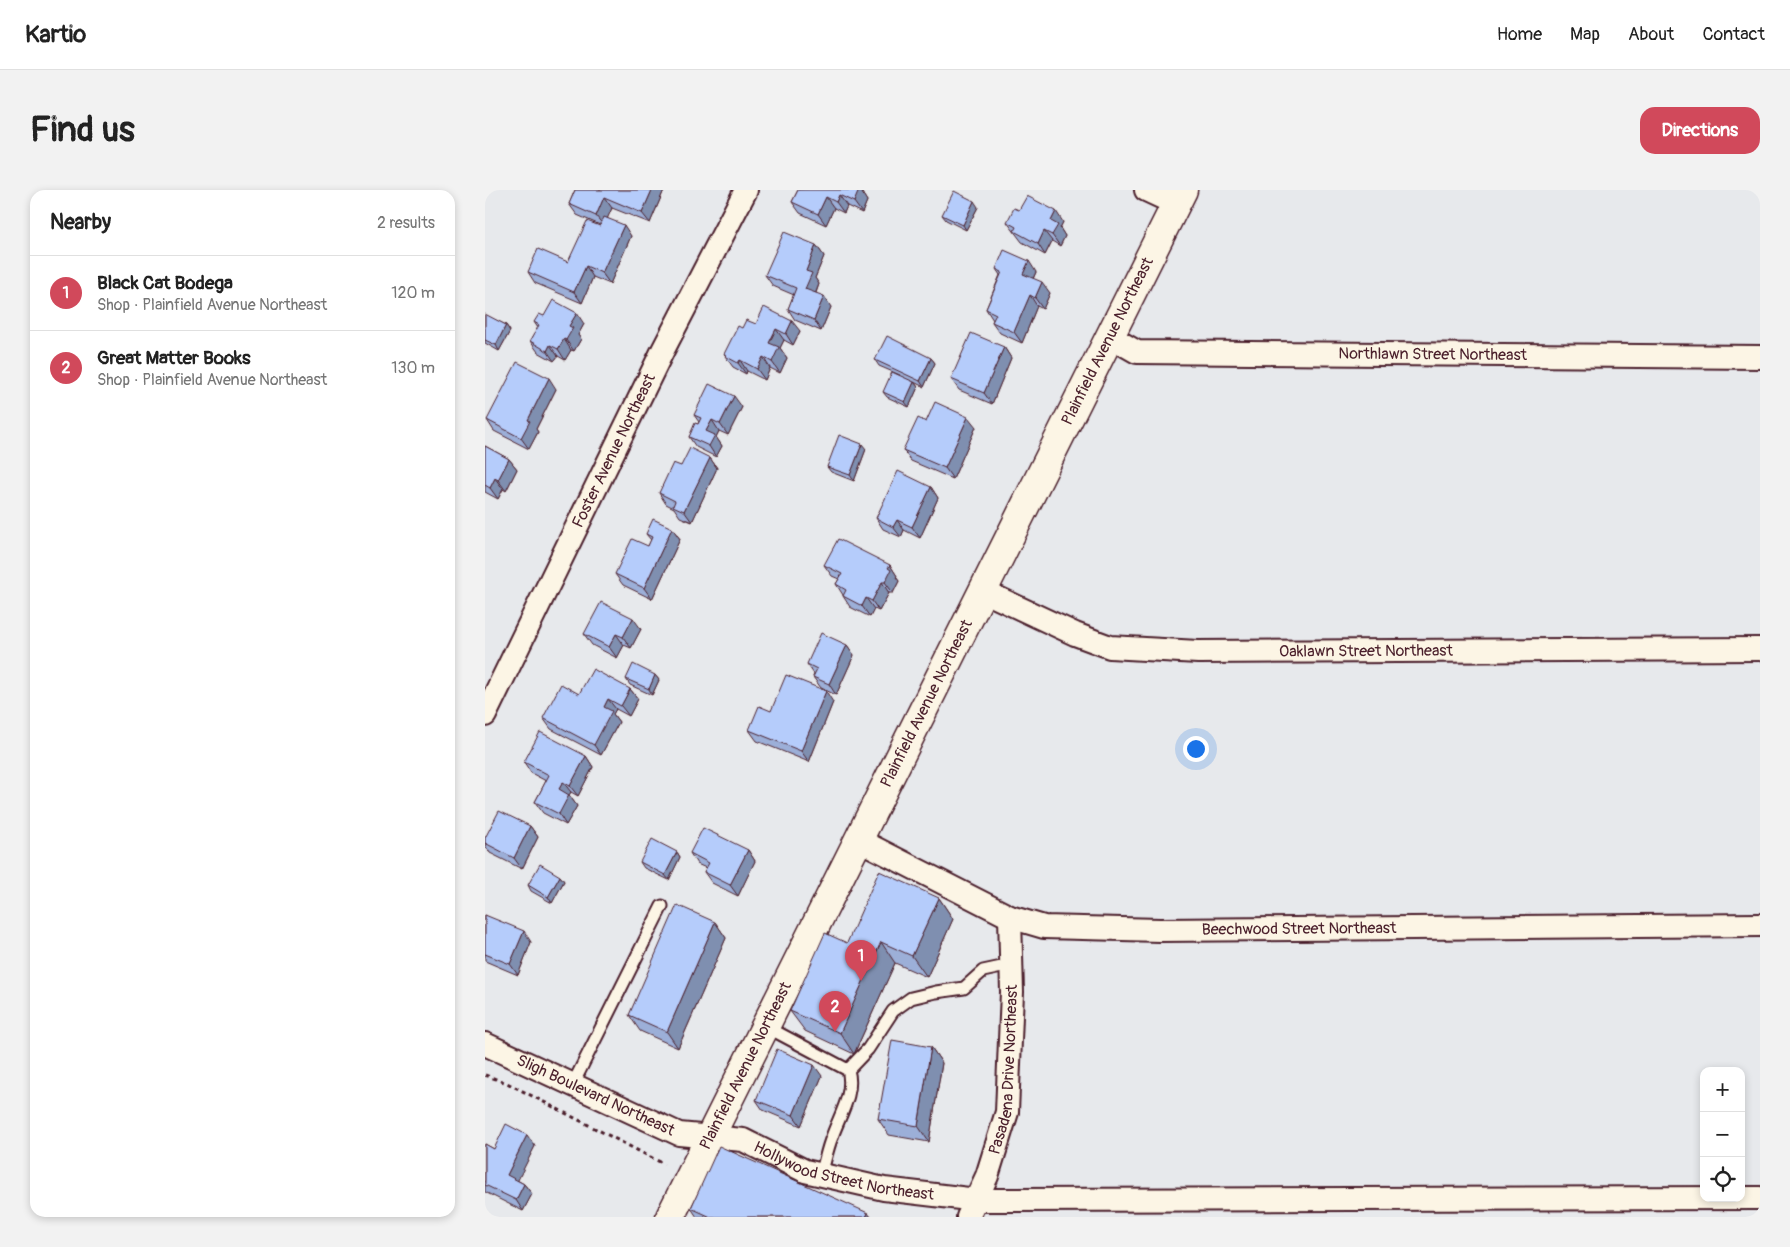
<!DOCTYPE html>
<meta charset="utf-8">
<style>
body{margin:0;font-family:Pangolin,sans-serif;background:#f2f2f2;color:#222}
.controls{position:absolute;right:15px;bottom:15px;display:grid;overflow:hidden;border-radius:10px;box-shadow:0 2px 8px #0003}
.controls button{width:45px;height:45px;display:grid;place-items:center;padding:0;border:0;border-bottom:1px solid #e0e0e0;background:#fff;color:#222;font:25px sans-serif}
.you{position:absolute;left:710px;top:558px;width:18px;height:18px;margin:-12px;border:4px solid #fff;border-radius:50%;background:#1a73e8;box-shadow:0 0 0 8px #1a73e833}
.badge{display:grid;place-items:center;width:32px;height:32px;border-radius:50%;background:#d1495b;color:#fff;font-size:16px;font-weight:700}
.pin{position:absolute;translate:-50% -41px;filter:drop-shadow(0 1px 2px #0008)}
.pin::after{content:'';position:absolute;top:26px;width:18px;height:15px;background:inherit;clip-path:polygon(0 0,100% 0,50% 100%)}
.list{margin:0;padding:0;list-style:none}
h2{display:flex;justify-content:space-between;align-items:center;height:65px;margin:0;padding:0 20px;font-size:21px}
h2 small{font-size:16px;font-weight:400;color:#767676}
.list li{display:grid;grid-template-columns:32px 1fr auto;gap:15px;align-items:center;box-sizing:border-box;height:75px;padding:0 20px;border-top:1px solid #e0e0e0}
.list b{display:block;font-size:19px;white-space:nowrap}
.list p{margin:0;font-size:16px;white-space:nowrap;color:#767676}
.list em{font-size:16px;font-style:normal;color:#767676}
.icon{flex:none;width:28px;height:28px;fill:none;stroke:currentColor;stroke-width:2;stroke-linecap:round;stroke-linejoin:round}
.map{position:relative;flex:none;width:1275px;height:1027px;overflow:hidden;border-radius:15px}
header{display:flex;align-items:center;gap:30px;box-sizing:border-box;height:70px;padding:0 25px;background:#fff;border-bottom:1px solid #e0e0e0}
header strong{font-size:24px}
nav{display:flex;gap:28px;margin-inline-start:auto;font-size:18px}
.intro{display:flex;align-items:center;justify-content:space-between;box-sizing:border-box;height:120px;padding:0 30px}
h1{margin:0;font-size:35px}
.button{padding:12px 22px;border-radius:15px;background:#d1495b;color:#fff;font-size:18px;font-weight:700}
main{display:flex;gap:30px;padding:0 30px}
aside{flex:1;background:#fff;border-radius:15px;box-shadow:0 2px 8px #0003}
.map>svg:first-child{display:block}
</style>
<header>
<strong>Kartio</strong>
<nav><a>Home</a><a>Map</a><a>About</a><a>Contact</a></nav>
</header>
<div class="intro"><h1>Find us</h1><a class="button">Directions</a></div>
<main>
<aside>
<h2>Nearby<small>2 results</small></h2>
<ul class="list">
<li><span class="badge">1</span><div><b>Black Cat Bodega</b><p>Shop · Plainfield Avenue Northeast</p></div><em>120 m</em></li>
<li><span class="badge">2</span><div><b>Great Matter Books</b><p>Shop · Plainfield Avenue Northeast</p></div><em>130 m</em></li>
</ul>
</aside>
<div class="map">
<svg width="1275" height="1027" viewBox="0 0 1275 1027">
<rect width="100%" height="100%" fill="#e7e9ec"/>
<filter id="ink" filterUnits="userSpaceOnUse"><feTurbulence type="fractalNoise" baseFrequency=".02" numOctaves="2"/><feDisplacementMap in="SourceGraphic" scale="10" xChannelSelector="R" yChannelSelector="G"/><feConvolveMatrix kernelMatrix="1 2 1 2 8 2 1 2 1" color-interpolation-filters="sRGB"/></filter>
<g filter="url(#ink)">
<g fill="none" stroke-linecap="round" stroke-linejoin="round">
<g stroke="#4a1f2b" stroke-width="15">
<path id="service" d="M280 836 363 880C370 903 354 926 347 947 342 959 340 972 336 984
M363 880 383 859 408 821 426 808 451 802 479 798 498 781 526 775
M88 894 177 716"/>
</g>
<g stroke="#4a1f2b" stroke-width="26">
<g id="minor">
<path d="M661 0 691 14"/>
<path id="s1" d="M624 146 652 162 1275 167"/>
<path id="s2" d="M498 401 590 444 625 457 713 462 1275 459"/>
<path id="s3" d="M0 525 178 160 261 0"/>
<path id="s4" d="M374 650 525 727 559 737 675 740 1275 735"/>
<path id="s5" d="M0 854 194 944 258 950 320 981 399 999 492 1010 1275 1008"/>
<path id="s6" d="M483 1027 502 986 522 922 527 802 525 727"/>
</g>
</g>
<g stroke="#4a1f2b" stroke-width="31">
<g id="primary">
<path id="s7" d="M185 1027 698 0"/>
</g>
</g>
<path stroke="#4a1f2b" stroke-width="3" stroke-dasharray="4 4" stroke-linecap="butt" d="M0 885 22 893 179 974"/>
<use href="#service" stroke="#fcf5e5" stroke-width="11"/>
<use href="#minor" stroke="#fcf5e5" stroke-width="22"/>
<use href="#primary" stroke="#fcf5e5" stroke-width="28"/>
</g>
<path fill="#9cafd8" stroke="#4a1f2b" d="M90 0H179L165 33 127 18 122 28 146 46 125 94 108 87 97 113 50 93 43 82 83 72 115 36V35L92 25 84 14Z
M313 0 377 3 382 11 377 23 362 16 359 23 349 18 341 35 315 23 307 12Z
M493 17 481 40 461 30 457 25Z
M522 32H578L575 38 580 46 575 56 567 51 560 65 537 52Z
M331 55 339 66 330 88 334 94 331 103 346 117 336 141 310 130 303 119 309 105 288 96 280 85Z
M511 79 551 82 548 89 565 103 558 119 552 116 537 153 515 143 507 132 508 130 501 119 515 85Z
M0 125 21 135 25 141 14 161 0 153Z
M59 126 99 134 93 145 96 149 89 161 86 160 80 170 73 166 69 171 53 162 45 151 53 138 49 132Z
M271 134 315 141 308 155 299 150 295 158 302 168 295 183 285 178 280 190 262 181 261 184 248 177 240 166H241L239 164Z
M519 157 526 168 507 214 474 200 466 189Z
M446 168 450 173 439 197 429 192 433 197 424 217 402 207 398 202 415 185 394 176 390 170Z
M71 199 51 239 53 242 44 259 9 241 2 230Z
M257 217 243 245 234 241 231 247 237 256 231 267 211 257 204 247 214 232 209 225Z
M441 232 491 237 468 289 426 271 418 260Z
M0 256 24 269 32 279 21 301 18 299 13 309 0 302Z
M381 259 369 291 346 282 342 277Z
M225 268 232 278 207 332 195 327 189 318 181 314 174 303 196 276Z
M446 297 453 308 435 348 419 340 416 347 398 339 391 328Z
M187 338 195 349 167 409 138 395 130 384 163 356 166 350 161 344Z
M339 375H405L412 386 411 387 414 391 408 403H404L394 421 389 419 385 427 365 417 358 406V405L351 394 354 389 347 386Z
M156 439 146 458 139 455 132 468 107 455 99 444Z
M362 455 369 465 351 505 336 498 328 487 329 484 322 474Z
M170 485 174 490 167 505 145 495 141 489Z
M145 499 153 509 144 526 131 519 128 524 134 532 116 565 66 539 58 528 94 504Z
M348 512 324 572 272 551 264 540 286 521Z
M101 566 108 577 93 606 86 602 84 605 92 616 81 635 58 623 50 612 61 591 46 583 39 572Z
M45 636 53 647 37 679 5 663 0 655V648Z
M263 660 270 671 253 706 227 693 219 682 221 678 212 674 205 663Z
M192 662 195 667 184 690 159 678 155 672Z
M75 686 79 691 67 713 46 701 43 695Z
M454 708 468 729 442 787 410 773 369 864 320 841 305 821 362 753Z
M0 725 46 752 33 785 0 771Z
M230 732 241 748 193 858 155 841 144 825Z
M446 857 457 873 444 952 404 945 393 929Z
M337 886 316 936 278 920 271 910Z
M0 954 9 959 50 956 32 990 39 994 47 1004 38 1021 0 1002Z
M206 1018 386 1027H212Z"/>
<path fill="#7f8fb0" stroke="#4a1f2b" d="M167 0H179L165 33 157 23Z
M370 0H379L377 3 382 11 377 23 369 12Z
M354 5 362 16 359 23 351 12Z
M119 7 127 18 119 36 111 26Z
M341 7 349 18 341 35 333 24Z
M489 11 493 17 481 40 478 35Z
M571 21 578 32 575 38 580 46 575 56 567 45 566 31Z
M139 35 146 46 125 94 117 83Z
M559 41 567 51 560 65 553 54Z
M331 55 339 66 330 88 334 94 328 110 320 99 321 81Z
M544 71 551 82 545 95 538 84Z
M101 76 108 87 97 113 89 102Z
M557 92 565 103 558 119 550 108Z
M545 105 552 116 537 153 529 142Z
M339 106 346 117 336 141 329 130Z
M92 123 99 134 93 145 96 149 89 161 81 150 84 136Z
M307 131 315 141 308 155 301 144Z
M21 135 25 141 14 161 11 155Z
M291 139 299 150 295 158 302 168 295 183 287 172 284 153Z
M79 149 86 160 80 170 73 159Z
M65 155 73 166 69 171 62 161Z
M519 157 526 168 507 214 499 203Z
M278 167 285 178 280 190 272 179Z
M446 168 450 173 439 197 435 191Z
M255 170 262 181 261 184 253 173Z
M64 188 71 199 51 239 53 242 44 259 36 248 43 230Z
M429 192 433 197 424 217 420 212Z
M249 206 257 217 243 245 235 234Z
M483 227 491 237 468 289 460 278Z
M227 230 234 241 231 247 237 256 231 267 224 256 221 241Z
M377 254 381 259 369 291 365 285Z
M225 268 232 278 207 332 199 321Z
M24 269 32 279 21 301 13 290Z
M10 288 18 299 13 309 5 298Z
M446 297 453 308 435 348 427 337Z
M412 330 419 340 416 347 408 337Z
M187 338 195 349 167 409 159 398Z
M405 375 412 386 411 387 414 391 408 403 400 392 403 378Z
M397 392 404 403 394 421 387 411Z
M381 408 389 419 385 427 377 416Z
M148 428 156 439 146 458 138 447Z
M131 444 139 455 132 468 124 457Z
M362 455 369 465 351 505 344 494Z
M170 485 174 490 167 505 164 499Z
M145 499 153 509 144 526 136 516Z
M341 501 348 512 324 572 316 561Z
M123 509 131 519 128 524 134 532 116 565 109 555 119 517Z
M101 566 108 577 93 606 85 596Z
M78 592 86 602 84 605 92 616 81 635 74 624V599Z
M45 636 53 647 37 679 29 668Z
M263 660 270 671 253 706 245 695Z
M192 662 195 667 184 690 180 685Z
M75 686 79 691 67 713 63 707Z
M454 708 468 729 442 787 427 766Z
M230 732 241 748 193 858 182 842Z
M39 741 46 752 33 785 25 774Z
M396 752 410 773 369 864 355 843Z
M446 857 457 873 444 952 433 936Z
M329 875 337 886 316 936 308 925Z
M42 945 50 956 30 996 22 985Z
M39 994 47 1004 38 1021 31 1010Z
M383 1023 386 1027H381Z"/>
<path fill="#b5ccfb" stroke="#4a1f2b" d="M90 0H167L157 23 119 7 111 26 84 14Z
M313 0H374L369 12 354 5 351 12 341 7 333 24 307 12Z
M469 1 489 11 478 35 457 25Z
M542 6 571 21 566 31 573 35 567 45 559 41 553 54 529 41 531 37 522 32 529 18 534 20Z
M119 27 139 35 117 83 101 76 89 102 43 82 53 59 83 72 102 31 115 36Z
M299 42 331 55 321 81 327 83 320 99 339 106 329 130 303 119 311 98 280 85Z
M519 60 544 71 538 84 557 92 550 108 545 105 529 142 507 132 511 124 501 119 517 82 511 79Z
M68 110 92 123 84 136 88 138 81 150 79 149 73 159 65 155 62 161 45 151 54 135 49 132 54 124 59 126Z
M279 117 307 131 301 144 291 139 284 153 294 157 287 172 278 167 272 179 255 170 253 173 240 166 241 165 239 164 253 136 257 138 261 130 271 134Z
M0 124 21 135 11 155 0 150Z
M486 143 519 157 499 203 466 189Z
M402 146 446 168 435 191 390 170Z
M32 172 64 188 43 230 45 231 36 248 2 230Z
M407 182 429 192 420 212 398 202Z
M224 194 249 206 235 234 227 230 221 241 230 245 224 256 204 247 210 233 213 234 216 228 209 225Z
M450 212 483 227 460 278 418 260 433 228 441 232Z
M354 245 377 254 365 285 342 277Z
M0 256 24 269 13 290 10 288 5 298 0 295Z
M205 258 225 268 199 321 188 316 190 311 174 303 188 273 196 276Z
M413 281 446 297 427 337 412 330 408 337 391 328Z
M168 329 187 338 159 398 130 384 147 349 163 356 167 347 161 344Z
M353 349 405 375 403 378 406 380 400 392H397L387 411 381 408 377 416 358 406 361 400 351 394 357 384 339 375Z
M116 412 148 428 138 447 131 444 124 457 99 444Z
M336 443 362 455 344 494 328 487 332 479 322 474Z
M148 474 170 485 164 499 141 489Z
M108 479 145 499 136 516 123 509 119 517 127 521 109 555 58 528 76 494 94 504Z
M301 485 341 501 316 561 264 540 274 516 286 521Z
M55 542 101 566 85 596 78 592 74 599 84 605 74 624 50 612 64 585 39 572Z
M14 621 45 636 29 668 0 653V648Z
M218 638 263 660 245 695 219 682 224 673 205 663Z
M167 649 192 662 180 685 155 672Z
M55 674 75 686 63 707 43 695Z
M394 681 454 708 427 766 396 752 355 843 305 821 340 743 362 753Z
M192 715 230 732 182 842 144 825Z
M0 725 39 741 25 774 0 764Z
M407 850 446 857 433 936 393 929Z
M292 859 329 875 308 925 271 910Z
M21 934 42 945 22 985 39 994 31 1010 0 995V954L9 959Z
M234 956 383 1023 381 1027H226L206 1018Z"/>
</g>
<g text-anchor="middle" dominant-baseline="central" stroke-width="4.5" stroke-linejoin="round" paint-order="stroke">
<g font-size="16" fill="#4a1f2b" stroke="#fcf5e5">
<text stroke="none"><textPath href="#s7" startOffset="979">Plainfield Avenue Northeast</textPath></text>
<text stroke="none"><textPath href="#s1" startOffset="328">Northlawn Street Northeast</textPath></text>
<text stroke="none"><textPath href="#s3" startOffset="294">Foster Avenue Northeast</textPath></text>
<text stroke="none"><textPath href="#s2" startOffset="395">Oaklawn Street Northeast</textPath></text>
<text stroke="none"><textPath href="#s7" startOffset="574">Plainfield Avenue Northeast</textPath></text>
<text stroke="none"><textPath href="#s4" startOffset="460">Beechwood Street Northeast</textPath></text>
<text stroke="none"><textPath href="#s7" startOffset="169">Plainfield Avenue Northeast</textPath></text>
<text stroke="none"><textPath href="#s6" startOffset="154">Pasadena Drive Northeast</textPath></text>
<text stroke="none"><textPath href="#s5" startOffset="122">Sligh Boulevard Northeast</textPath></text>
<text stroke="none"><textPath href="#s5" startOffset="385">Hollywood Street Northeast</textPath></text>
</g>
</g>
</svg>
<div class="controls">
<button>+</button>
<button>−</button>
<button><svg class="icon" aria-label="locate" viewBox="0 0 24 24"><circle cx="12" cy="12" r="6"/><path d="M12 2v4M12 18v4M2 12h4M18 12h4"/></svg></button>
</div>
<div class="you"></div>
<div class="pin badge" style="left:376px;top:791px">1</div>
<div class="pin badge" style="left:350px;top:842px">2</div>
</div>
</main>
